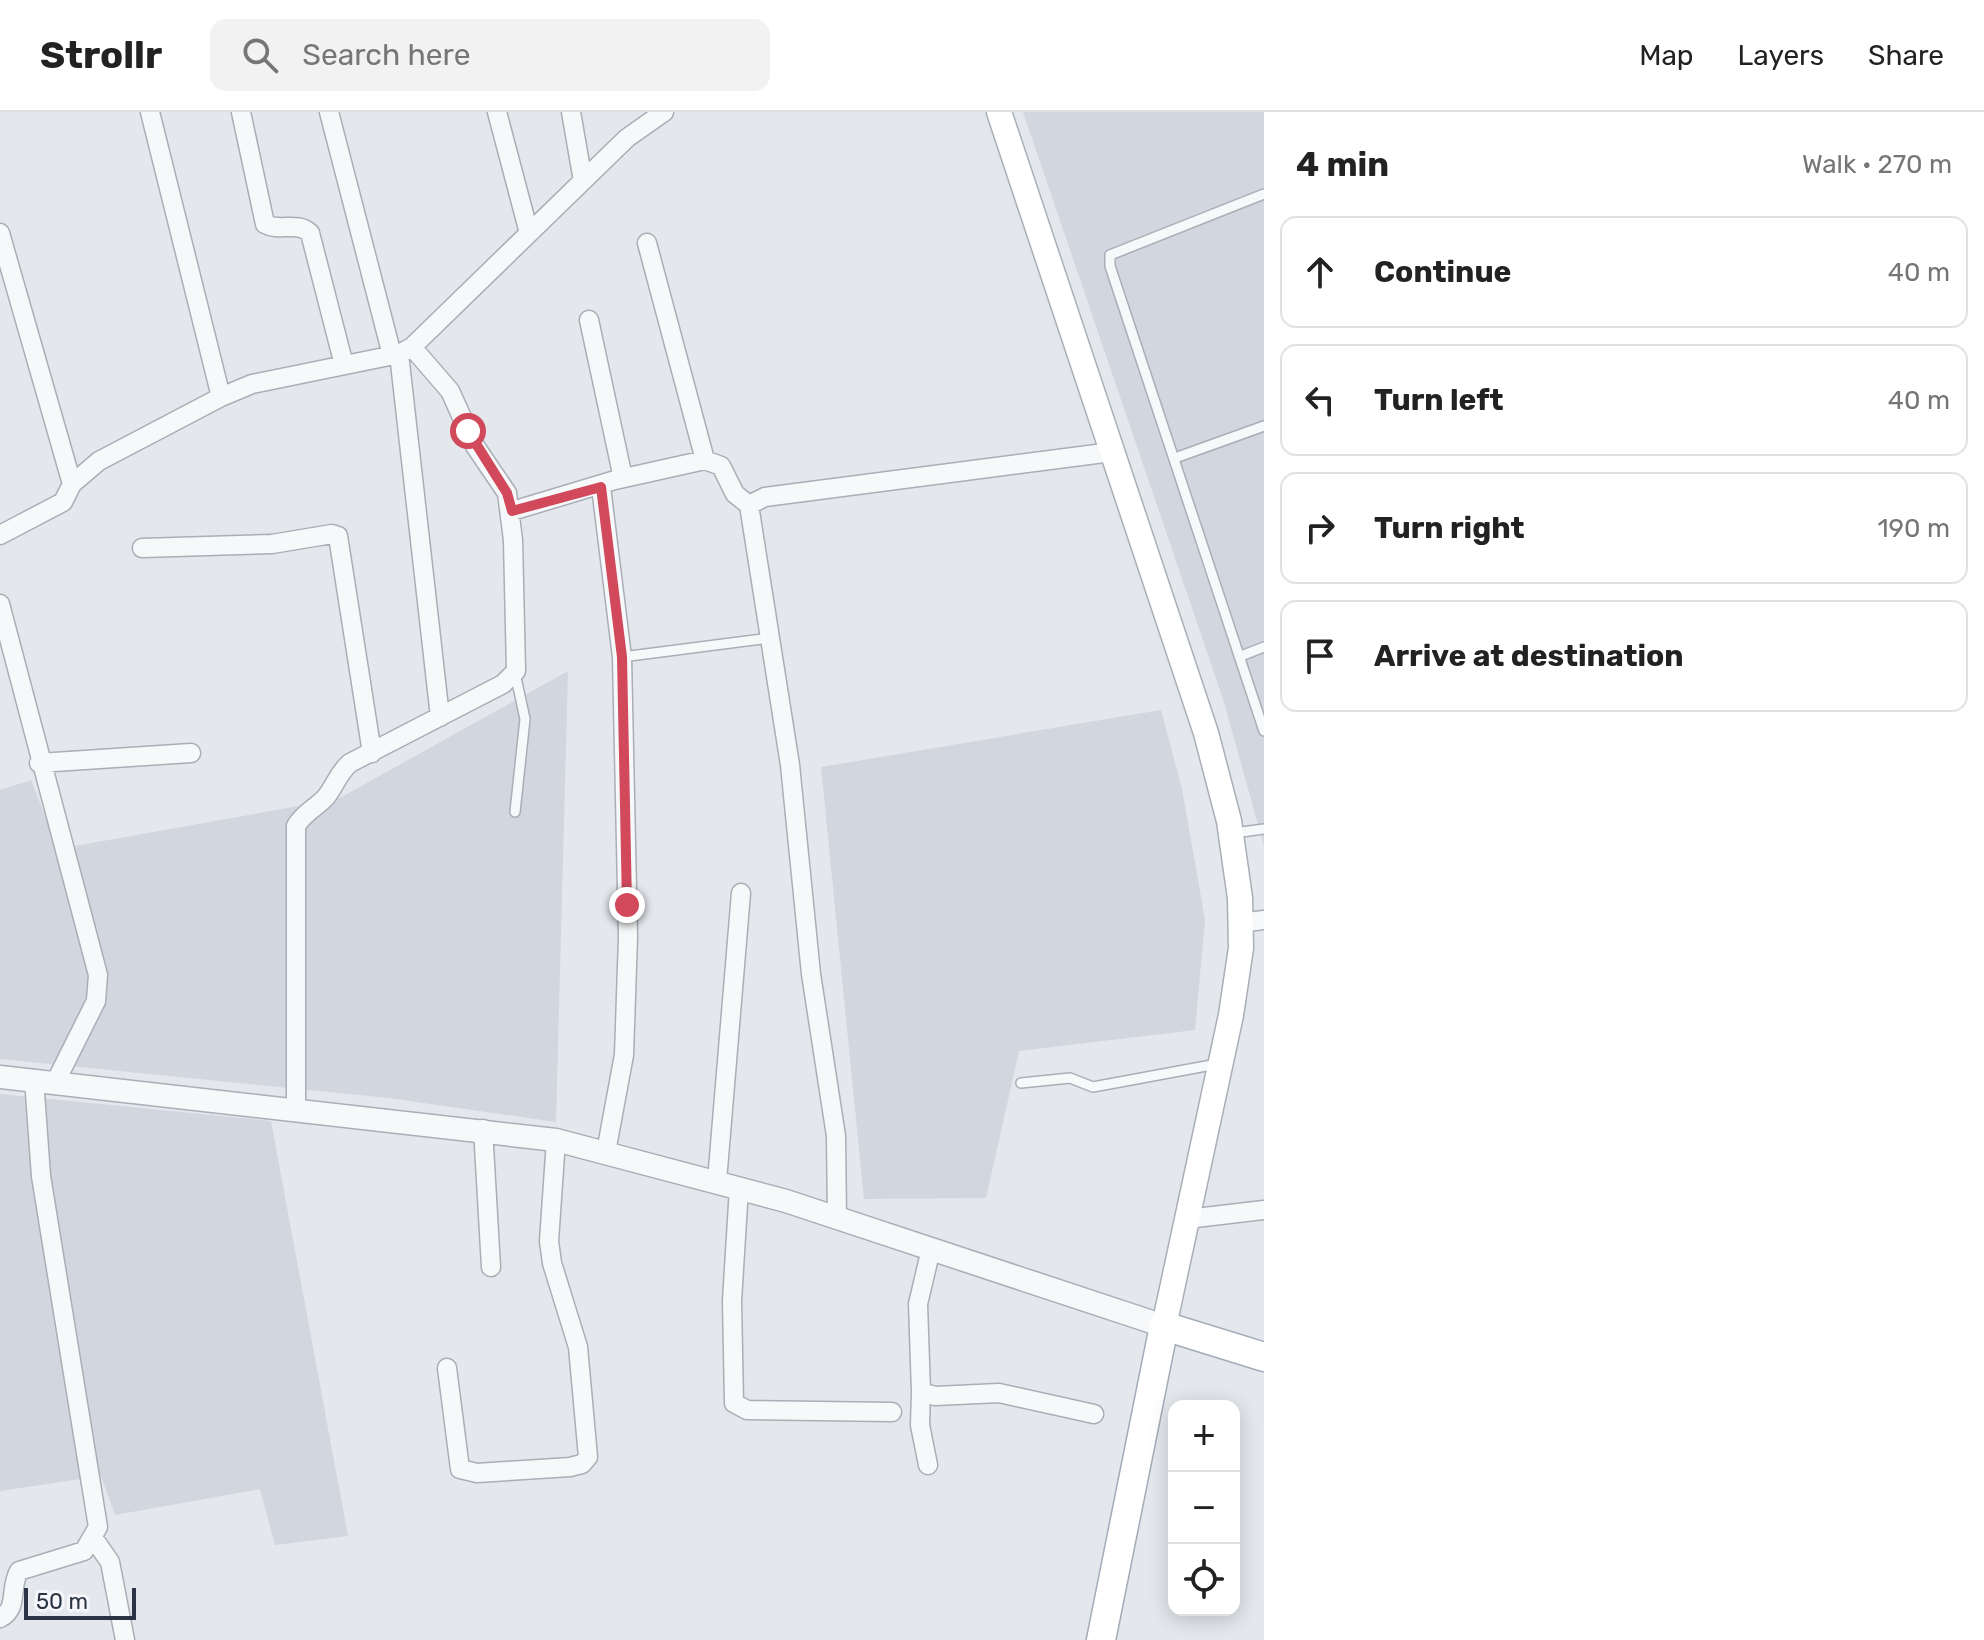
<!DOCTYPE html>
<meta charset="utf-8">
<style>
body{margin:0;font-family:Rubik,sans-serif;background:#f2f2f2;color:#222}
.controls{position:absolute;right:24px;bottom:24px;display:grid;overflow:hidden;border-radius:16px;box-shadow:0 4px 20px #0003}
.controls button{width:72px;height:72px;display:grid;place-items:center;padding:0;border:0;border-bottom:2px solid #e0e0e0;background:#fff;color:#222;font:40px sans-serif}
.scale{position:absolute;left:24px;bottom:20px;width:112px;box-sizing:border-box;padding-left:8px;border:4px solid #2b3445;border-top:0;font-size:22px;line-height:28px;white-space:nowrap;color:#2b3445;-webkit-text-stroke:6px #f4f6f9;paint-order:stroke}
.stop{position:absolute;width:24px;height:24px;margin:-18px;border:6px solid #d1495b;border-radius:50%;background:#fff}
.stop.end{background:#d1495b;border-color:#fff;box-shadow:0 2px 8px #0008}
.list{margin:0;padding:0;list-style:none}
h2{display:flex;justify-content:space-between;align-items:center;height:104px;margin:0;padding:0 32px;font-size:34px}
h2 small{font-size:26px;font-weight:400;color:#767676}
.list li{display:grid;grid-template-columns:52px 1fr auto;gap:24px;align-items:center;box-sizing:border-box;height:112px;margin:0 16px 16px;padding:0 16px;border:2px solid #e0e0e0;border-radius:16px}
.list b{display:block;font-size:30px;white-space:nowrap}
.list em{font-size:26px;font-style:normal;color:#767676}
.icon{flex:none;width:44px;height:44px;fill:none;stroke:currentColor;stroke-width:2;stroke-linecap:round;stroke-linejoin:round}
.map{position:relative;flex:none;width:1264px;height:1528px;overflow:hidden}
header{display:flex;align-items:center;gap:48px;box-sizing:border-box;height:112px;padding:0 40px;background:#fff;border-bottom:2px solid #e0e0e0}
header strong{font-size:38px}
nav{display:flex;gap:44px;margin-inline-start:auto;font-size:28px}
.search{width:560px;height:72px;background:#f2f2f2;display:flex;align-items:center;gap:20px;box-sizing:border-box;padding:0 28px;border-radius:16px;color:#767676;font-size:30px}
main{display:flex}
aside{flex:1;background:#fff}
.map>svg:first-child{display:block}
</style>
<header>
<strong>Strollr</strong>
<div class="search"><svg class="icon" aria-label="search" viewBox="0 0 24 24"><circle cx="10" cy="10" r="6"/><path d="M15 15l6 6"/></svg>Search here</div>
<nav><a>Map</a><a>Layers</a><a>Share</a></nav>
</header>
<main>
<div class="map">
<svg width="1264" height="1528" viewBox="0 0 1264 1528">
<rect width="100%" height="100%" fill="#e4e7ec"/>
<path fill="#d2d6de" d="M1023 0H1264V734L1223 587Z
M568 559 556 1010 389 986 0 947V678L31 668 58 737 338 687Z
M1161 598 1182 677 1205 808 1195 918 1019 939 986 1086 864 1087 821 655Z
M0 982 271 1009 348 1424 275 1433 260 1377 115 1403 101 1364 0 1379Z"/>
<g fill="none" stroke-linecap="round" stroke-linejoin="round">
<g stroke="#a9aeb7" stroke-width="12">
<path id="service" d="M1264 82 1110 143V154L1264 619
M1175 346 1264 314
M1241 544 1264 535
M622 545 770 526
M515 561 525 607 515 700
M1234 721 1264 717
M1021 971 1070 966 1093 975 1217 952"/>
</g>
<g stroke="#a9aeb7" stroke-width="21">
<path id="minor" d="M150 0 221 285
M241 0 265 112C280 120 297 109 310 121L344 253
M329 0 392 243
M497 0 529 121
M571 0 583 69
M0 121 72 372
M647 131 705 348
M589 208 623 366
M399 242 440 605
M601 375 622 545 628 825 624 943 606 1040
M749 393 765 385 1112 340
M512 399 615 368 705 348 721 354 735 382 749 393 790 653 811 862 836 1024 837 1106
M0 423 63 390 72 372 99 349 221 285 252 272 399 242 412 235 627 26 664 0
M142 436 272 432 332 422 338 424 372 641
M0 492 98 863 96 889 56 969
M39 651 191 641
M1240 811 1264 808
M296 996V714C304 700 316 696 326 685 335 674 338 661 350 651L503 572 516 559 513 428 507 381 475 334 450 279 412 235
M483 1017 491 1155
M717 1069 741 781
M739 1076 732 1189 734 1291 747 1298 892 1300
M1187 1107 1264 1098
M931 1137 918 1192 921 1280 935 1284 999 1281 1094 1302
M447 1256 460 1357 477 1361 570 1355 582 1352 588 1345 578 1235 552 1151 549 1129 556 1028
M921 1280 920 1313 928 1353
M94 1427 110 1450 125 1528
M0 1506C19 1497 9 1476 19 1459L84 1439 98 1415 41 1064 34 967"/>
</g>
<g stroke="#a9aeb7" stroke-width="25">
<path id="tertiary" d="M0 965 556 1028 786 1089 1164 1214"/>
</g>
<g stroke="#a9aeb7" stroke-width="27">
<path id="secondary" d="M999 0 1206 621 1229 709 1240 786 1241 836 1231 903 1164 1214"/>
</g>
<g stroke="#a3abb8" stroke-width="31">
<path id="primary" d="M1101 1528 1164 1214 1264 1245"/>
</g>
<use href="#service" stroke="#f7f8fa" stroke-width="9"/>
<use href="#minor" stroke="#f7f8fa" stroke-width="18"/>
<use href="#tertiary" stroke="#f7f8fa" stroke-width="22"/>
<use href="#secondary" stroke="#fff" stroke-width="24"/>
<use href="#primary" stroke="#fff" stroke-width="28"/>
</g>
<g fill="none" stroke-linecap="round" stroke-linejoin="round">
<path stroke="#d1495b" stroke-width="10" d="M468 319 507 381 512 399 601 375 622 545 627 793"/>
</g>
</svg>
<div class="controls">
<button>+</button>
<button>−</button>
<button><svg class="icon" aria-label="locate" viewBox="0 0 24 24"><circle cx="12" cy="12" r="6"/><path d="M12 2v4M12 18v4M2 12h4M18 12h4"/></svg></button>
</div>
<div class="scale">50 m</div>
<div class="stop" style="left:468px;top:319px"></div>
<div class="stop end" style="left:627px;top:793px"></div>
</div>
<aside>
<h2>4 min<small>Walk · 270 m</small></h2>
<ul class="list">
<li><svg class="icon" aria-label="ahead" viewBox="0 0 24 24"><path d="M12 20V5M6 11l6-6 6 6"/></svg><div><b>Continue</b></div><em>40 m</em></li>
<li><svg class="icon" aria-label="left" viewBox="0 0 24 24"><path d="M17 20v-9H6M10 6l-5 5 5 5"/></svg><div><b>Turn left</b></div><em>40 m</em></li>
<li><svg class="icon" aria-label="right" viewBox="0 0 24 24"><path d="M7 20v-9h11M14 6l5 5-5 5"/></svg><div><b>Turn right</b></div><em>190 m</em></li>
<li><svg class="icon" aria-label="arrive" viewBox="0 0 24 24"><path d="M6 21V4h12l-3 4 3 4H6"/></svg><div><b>Arrive at destination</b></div></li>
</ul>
</aside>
</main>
